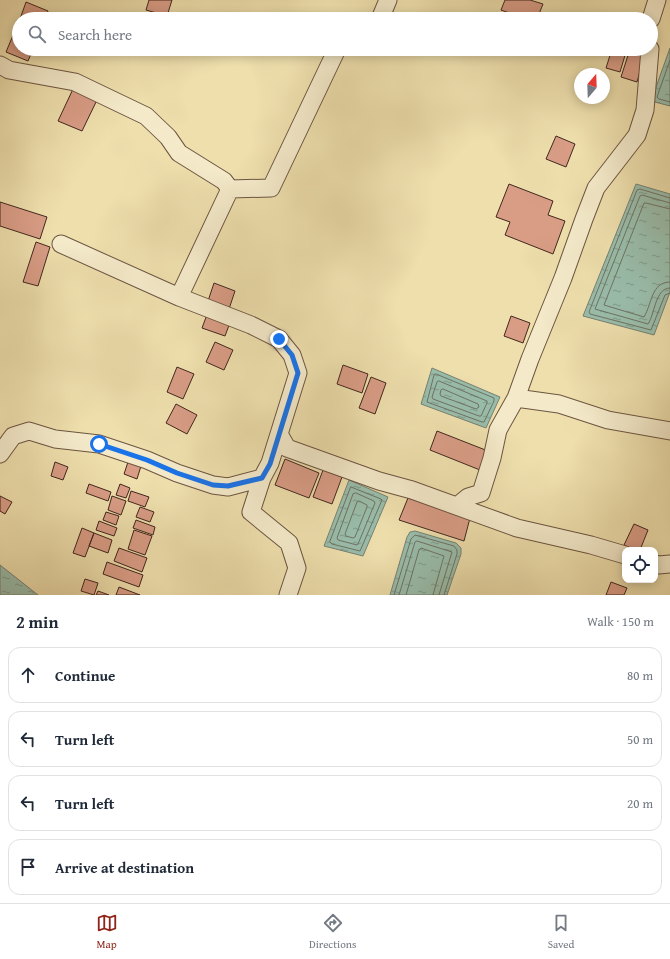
<!DOCTYPE html>
<meta charset="utf-8">
<style>
body{margin:0;font-family:"Gentium Book Plus",serif;background:#f6f6f7;color:#1f2937}
.controls{position:absolute;right:12px;bottom:12px;display:grid;overflow:hidden;border-radius:8px;box-shadow:0 2px 10px #0003}
.controls button{width:36px;height:36px;display:grid;place-items:center;padding:0;border:0;border-bottom:1px solid #e0e1e3;background:#fff;color:#1f2937;font:20px sans-serif}
.compass{position:absolute;left:574px;top:68px;width:36px;height:36px;border-radius:50%;background:#fff;box-shadow:0 2px 10px #0003;rotate:19deg}
.stop{position:absolute;width:12px;height:12px;margin:-9px;border:3px solid #1a73e8;border-radius:50%;background:#fff}
.stop.end{background:#1a73e8;border-color:#fff;box-shadow:0 1px 4px #0008}
.list{margin:0;padding:0;list-style:none}
h2{display:flex;justify-content:space-between;align-items:center;height:52px;margin:0;padding:0 16px;font-size:17px}
h2 small{font-size:13px;font-weight:400;color:#747a83}
.list li{display:grid;grid-template-columns:26px 1fr auto;gap:12px;align-items:center;box-sizing:border-box;height:56px;margin:0 8px 8px;padding:0 8px;border:1px solid #e0e1e3;border-radius:12px}
.list b{display:block;font-size:15px;white-space:nowrap}
.list em{font-size:13px;font-style:normal;color:#747a83}
.icon{flex:none;width:22px;height:22px;fill:none;stroke:currentColor;stroke-width:2;stroke-linecap:round;stroke-linejoin:round}
.map{position:relative;flex:none;width:670px;height:595px;overflow:hidden}
.search{position:absolute;background:#fff;box-shadow:0 2px 10px #0003;left:12px;right:12px;top:12px;height:44px;display:flex;align-items:center;gap:10px;box-sizing:border-box;padding:0 14px;border-radius:22px;color:#747a83;font-size:15px}
.sheet{height:308px;background:#fff}
nav{display:flex;justify-content:space-around;align-items:center;box-sizing:border-box;height:56px;border-top:1px solid #e0e1e3;background:#fff;font-size:11px;color:#747a83}
nav a{display:grid;justify-items:center;gap:2px}
nav .on{color:#8f2418}
.map>svg:first-child{display:block}
</style>
<div class="map">
<svg width="670" height="595" viewBox="0 0 670 595">
<defs>
<pattern id="water-ripples" width="26" height="14" patternUnits="userSpaceOnUse"><rect width="26" height="14" fill="#99bdab"/><path d="M2 4q2-2 4 0t4 0M15 11q2-2 4 0t4 0" fill="none" stroke="#7e9a8b"/></pattern>
</defs>
<rect width="100%" height="100%" fill="#eedfad"/>
<filter id="stains"><feTurbulence type="fractalNoise" baseFrequency=".005" numOctaves="4"/><feColorMatrix values="0 0 0 0 .2 0 0 0 0 .09 0 0 0 0 .02 0 0 0 .5 -.17"/></filter>
<radialGradient id="worn" r=".72"><stop offset=".6" stop-color="#630" stop-opacity="0"/><stop offset="1" stop-color="#630" stop-opacity=".3"/></radialGradient>
<path fill="url(#water-ripples)" stroke="#768172" d="M670 48V106L651 101Z
M636 184 670 194V292L654 335 583 316Z
M432 368 500 397 486 428 421 404Z
M349 480 388 497 363 556 324 546Z
M415 531 456 543 461 548V554L447 595H390L407 537 410 532Z
M0 565 38 595H0Z"/>
<g fill="none" stroke-linecap="round" stroke-linejoin="round">
<path stroke="#6d7264" stroke-width="1" d="M670 60 657 97 659 99 670 102
M670 198 640 189 637 190 589 312 590 314 651 330 665 295 670 293
M670 203 642 195 640 196 595 309 648 324C655 314 655 288 670 288
M670 209 646 203H644L604 305 644 317C652 304 651 282 670 282
M436 374 494 398V401L484 422H482L427 402 434 375Z
M439 381 487 401V403L481 416H479L433 399 432 397 437 382Z
M443 389 478 404 479 407 476 409 441 396 440 394 441 390Z
M351 487 381 499 382 500 360 551 332 544 330 542Z
M356 493 374 501 375 503 358 544 357 545 338 540 337 538 353 494Z
M359 501 367 505V507L355 537 353 538 346 536 345 534 357 502Z
M394 595 411 539 415 535 454 546 457 550V554L444 595
M399 595 415 542 417 541 452 552 439 595
M406 595 419 550 421 548 444 556 433 595"/>
</g>
<path fill="#d99d86" stroke="#41271d" d="M149 0H172L167 16 146 10Z
M505 0H530L543 4 537 19H526L501 10Z
M26 2 48 11 45 19H20Z
M19 21V49H33L28 61 6 52Z
M612 49H617L626 52 620 72 606 68Z
M630 49 645 54 637 82 621 77Z
M73 89 97 100 82 131 58 121Z
M556 136 575 144 566 167 546 159Z
M509 184 553 201 548 215 565 221 553 254 505 235 510 222 496 217Z
M0 202 47 217 40 239 0 226Z
M36 242 50 247 38 286 23 282Z
M214 283 235 291 228 312 207 304Z
M208 312 231 320 225 336 202 328Z
M511 316 530 323 523 343 504 336Z
M215 342 233 350 224 370 206 362Z
M343 365 368 374 362 393 337 384Z
M177 367 194 374 183 399 167 392Z
M371 377 386 383 375 414 359 408Z
M176 404 197 415 187 434 166 423Z
M437 431 488 451 480 470 430 450Z
M285 459 319 473 309 498 275 485Z
M55 462 68 467 63 480 51 476Z
M128 462 141 466 137 479 124 474Z
M323 470 342 477 332 504 313 497Z
M89 484 111 492 108 501 86 493Z
M120 484 130 488 126 498 116 495Z
M131 491 149 497 145 507 128 501Z
M0 496 12 502 5 514 0 511Z
M112 496 126 501 121 515 108 510Z
M408 498 470 518 464 541 399 520Z
M140 507 154 512 150 522 136 517Z
M106 512 119 516 116 525 103 520Z
M136 520 155 527 153 535 133 528Z
M99 521 117 528 114 536 96 530Z
M634 524 648 530 640 550H635L624 545Z
M82 528 94 533 85 557 73 553Z
M134 530 152 536 145 555 128 549Z
M94 533 112 540 108 553 89 546Z
M119 548 147 558 142 572 114 561Z
M107 562 143 575 139 587 103 574Z
M85 579 98 583 94 595 81 591Z
M611 582 627 588 624 595H606Z
M119 587 140 595H116Z
M98 591 109 595H96Z"/>
<g fill="none" stroke-linecap="round" stroke-linejoin="round">
<g stroke="#6c5541" stroke-width="19">
<path id="street" d="M380 19 388 0
M651 19 657 0
M0 65 9 70 75 82 146 116 168 137 179 153 224 181 230 189
M61 244 179 297 230 189 271 188 337 49
M179 297 251 325 279 339 292 355 298 373 279 434 287 448 379 481 412 490 517 528 591 545 625 555
M516 398 530 359 563 278 584 219 596 188 637 135 645 110 650 49
M279 434 270 463 262 478 251 512 289 543 297 568 288 595
M0 454 13 436 29 431 55 439 99 444 147 460 177 473 213 485 228 487 262 478
M457 506 468 497 481 493 492 458 498 430 516 398 559 404 608 420 670 431
M655 564 659 565 670 564"/>
</g>
<use href="#street" stroke="#f4eaca" stroke-width="17"/>
</g>
<g fill="none" stroke-linecap="round" stroke-linejoin="round">
<path stroke="#1a73e8" stroke-width="5" d="M99 444 147 460 177 473 213 485 228 486 262 478 270 464 298 373 292 355 279 339"/>
</g>
<rect width="100%" height="100%" filter="url(#stains)"/>
<rect width="100%" height="100%" fill="url(#worn)"/>
</svg>
<div class="controls">
<button><svg class="icon" aria-label="locate" viewBox="0 0 24 24"><circle cx="12" cy="12" r="6"/><path d="M12 2v4M12 18v4M2 12h4M18 12h4"/></svg></button>
</div>
<svg class="compass" viewBox="-18 -18 36 36"><path d="M0-13l5 13h-10z" fill="#e53935"/><path d="M0 13l5-13h-10z" fill="#747a83"/></svg>
<div class="stop" style="left:99px;top:444px"></div>
<div class="stop end" style="left:279px;top:339px"></div>
<div class="search"><svg class="icon" aria-label="search" viewBox="0 0 24 24"><circle cx="10" cy="10" r="6"/><path d="M15 15l6 6"/></svg>Search here</div>
</div>
<section class="sheet">
<h2>2 min<small>Walk · 150 m</small></h2>
<ul class="list">
<li><svg class="icon" aria-label="ahead" viewBox="0 0 24 24"><path d="M12 20V5M6 11l6-6 6 6"/></svg><div><b>Continue</b></div><em>80 m</em></li>
<li><svg class="icon" aria-label="left" viewBox="0 0 24 24"><path d="M17 20v-9H6M10 6l-5 5 5 5"/></svg><div><b>Turn left</b></div><em>50 m</em></li>
<li><svg class="icon" aria-label="left" viewBox="0 0 24 24"><path d="M17 20v-9H6M10 6l-5 5 5 5"/></svg><div><b>Turn left</b></div><em>20 m</em></li>
<li><svg class="icon" aria-label="arrive" viewBox="0 0 24 24"><path d="M6 21V4h12l-3 4 3 4H6"/></svg><div><b>Arrive at destination</b></div></li>
</ul>
</section>
<nav>
<a class="on"><svg class="icon" aria-label="map" viewBox="0 0 24 24"><path d="M3 6l6-2 6 2 6-2v14l-6 2-6-2-6 2zM9 4v14M15 6v14"/></svg>Map</a>
<a><svg class="icon" aria-label="directions" viewBox="0 0 24 24"><path d="M12 3l9 9-9 9-9-9zM9 14v-3h6M13 9l2 2-2 2"/></svg>Directions</a>
<a><svg class="icon" aria-label="saved" viewBox="0 0 24 24"><path d="M7 4h10v16l-5-4-5 4z"/></svg>Saved</a>
</nav>
